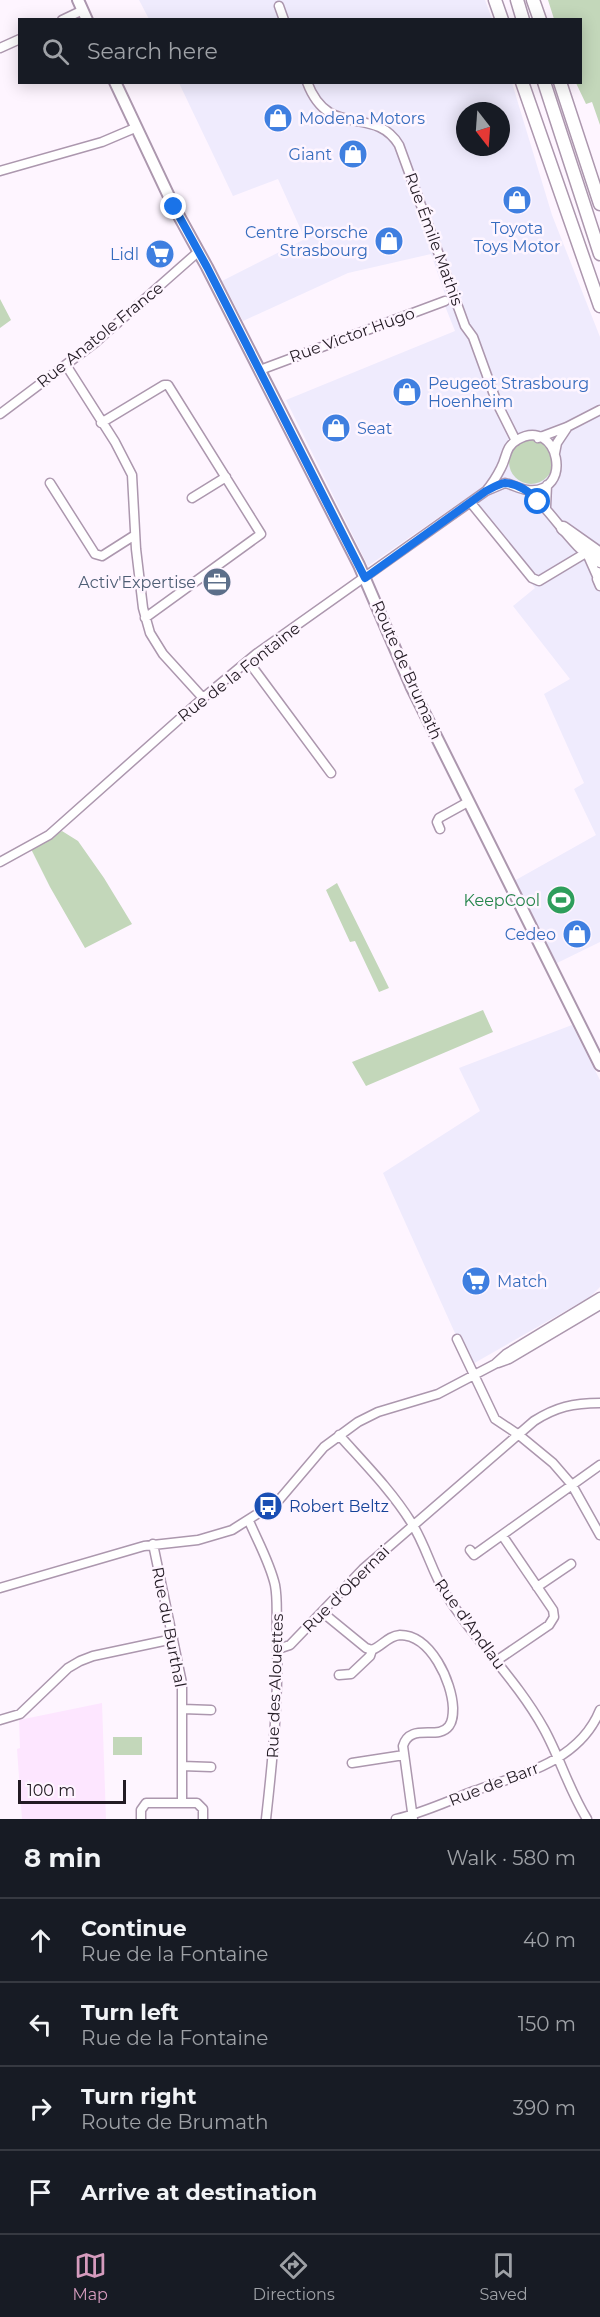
<!DOCTYPE html>
<meta charset="utf-8">
<style>
body{margin:0;font-family:Montserrat,sans-serif;background:#20242c;color:#f1f3f6}
.compass{position:absolute;left:456px;top:102px;width:54px;height:54px;border-radius:50%;background:#171b24;box-shadow:0 3px 15px #0003;rotate:163deg}
.scale{position:absolute;left:18px;bottom:15px;width:108px;box-sizing:border-box;padding-left:6px;border:3px solid #231b24;border-top:0;font-size:16px;line-height:21px;white-space:nowrap;color:#231b24;-webkit-text-stroke:4px #fef5ff;paint-order:stroke}
.stop{position:absolute;width:18px;height:18px;margin:-14px;border:4px solid #1a73e8;border-radius:50%;background:#fff}
.stop.end{background:#1a73e8;border-color:#fff;box-shadow:0 2px 6px #0008}
.list{margin:0;padding:0;list-style:none}
h2{display:flex;justify-content:space-between;align-items:center;height:78px;margin:0;padding:0 24px;font-size:26px}
h2 small{font-size:20px;font-weight:400;color:#9ea1a6}
.list li{display:grid;grid-template-columns:39px 1fr auto;gap:18px;align-items:center;box-sizing:border-box;height:84px;padding:0 24px;border-top:2px solid #363941}
.list b{display:block;font-size:22px;white-space:nowrap}
.list p{margin:0;font-size:20px;white-space:nowrap;color:#9ea1a6}
.list em{font-size:20px;font-style:normal;color:#9ea1a6}
.icon{flex:none;width:33px;height:33px;fill:none;stroke:currentColor;stroke-width:2;stroke-linecap:round;stroke-linejoin:round}
.map{position:relative;flex:none;width:600px;height:1819px;overflow:hidden}
.search{position:absolute;background:#171b24;box-shadow:0 3px 15px #0003;left:18px;right:18px;top:18px;height:66px;display:flex;align-items:center;gap:15px;box-sizing:border-box;padding:0 21px;border-radius:0px;color:#9ea1a6;font-size:22px}
.sheet{height:414px;background:#171b24}
nav{display:flex;justify-content:space-around;align-items:center;box-sizing:border-box;height:84px;border-top:2px solid #363941;background:#171b24;font-size:16px;color:#9ea1a6}
nav a{display:grid;justify-items:center;gap:3px}
nav .on{color:#d59bbd}
.map>svg:first-child{display:block}
</style>
<div class="map">
<svg width="600" height="1819" viewBox="0 0 600 1819">
<rect width="100%" height="100%" fill="#fef5ff"/>
<path fill="#efebfd" fill-rule="evenodd" d="M139 0H485L492 19H149Z
M179 83H512L552 215 600 337V942L555 964 514 881 596 835 574 789 584 783 544 694 570 679 513 606 535 588 465 499 368 566 286 400 455 331 445 306 451 302 446 297 431 254 348 273 243 321 222 281 305 239 278 179 233 196ZM465 111H501V147H465Z
M572 1025 600 1080V1287L590 1297 471 1365 454 1331 383 1173 480 1111 459 1068Z"/>
<path fill="#fde6ff" d="M102 1703 106 1819H22L17 1749 20 1748 19 1720Z"/>
<path fill="#c3d7ba" d="M548 0H600V125L592 102 586 104 576 83 580 82V20L554 19Z
M0 299 11 320 0 328Z
M509 462a22 22 0 1 1 44 0a22 22 0 1 1-44 0Z
M62 831 78 841 104 878 132 924 85 948 50 887 31 849Z
M337 883 389 988 379 992 355 941 350 942 326 890Z
M483 1010 493 1032 366 1086 352 1062Z
M113 1737H142V1755H113Z"/>
<g fill="none" stroke-linecap="round" stroke-linejoin="round">
<g stroke="#ac97ae" stroke-width="11">
<path id="minor" d="M279 6 284 20
M62 20 83 10
M0 48 20 39
M307 82C329 141 374 104 399 145L465 326 473 337 497 403 516 441
M0 171 102 142 135 128
M66 365 115 442 132 475 136 549 143 608 150 633 163 654 203 698
M260 370 445 301
M0 414 96 342 198 252
M101 423 164 385H168L261 534 145 618
M538 438 567 427 600 410
M555 453 557 443 567 428
M50 483 95 554 102 556 135 535
M527 490C552 510 573 551 600 563
M192 498 226 477
M471 503 532 578 539 581 584 554
M546 507 547 485
M589 558 597 576
M598 572 597 579 600 586
M248 661 331 773
M440 829 437 822 439 818 468 802
M0 862 49 835 203 698 256 654 486 491C492 484 497 476 501 468 507 457 505 447 517 440 559 415 575 496 527 490 520 489 513 485 505 483L486 491
M457 1339 495 1419 519 1435 553 1463 572 1485 600 1535
M498 1363 509 1359 600 1305
M339 1435C364 1463 391 1490 411 1522 426 1545 432 1573 447 1596 476 1642 517 1680 544 1729 560 1758 569 1790 587 1819
M249 1521C258 1542 270 1563 275 1585 278 1601 276 1615 277 1631 279 1693 273 1757 266 1819
M153 1544 182 1683V1802
M470 1550 474 1555 600 1465
M537 1587 571 1564
M0 1588 144 1546 198 1540 232 1530 279 1500 324 1447 358 1422 378 1412 438 1394 495 1364 506 1354 600 1297
M322 1612 366 1648 372 1650C382 1646 388 1636 400 1635 431 1635 452 1682 453 1708 453 1714 453 1721 449 1726 438 1741 410 1722 403 1746L413 1819
M278 1649 290 1645 363 1569 534 1421C556 1407 573 1403 600 1403
M496 1661 549 1625 554 1617 553 1610 502 1535
M339 1675 351 1674 370 1656 372 1650
M183 1709 211 1710
M0 1720 20 1714 68 1668 80 1661 93 1656 173 1639
M352 1763 404 1755
M182 1766 211 1767
M141 1819V1810L146 1803H197L203 1809V1819
M396 1819C423 1813 448 1801 474 1791 522 1774 579 1762 600 1710"/>
</g>
<g stroke="#ac97ae" stroke-width="14">
<path id="major" d="M78 0 87 20
M115 82 174 207 207 267 359 565 412 688 600 1065"/>
</g>
<g stroke="#ac97ae" stroke-width="15">
<path id="highway" d="M495 0 502 20
M517 0 523 20
M533 0 540 20
M522 82 600 306
M544 82 600 254
M560 82 600 204
M563 528 600 554"/>
</g>
<use href="#minor" stroke="#fff" stroke-width="8"/>
<use href="#major" stroke="#fff" stroke-width="10"/>
<use href="#highway" stroke="#fff" stroke-width="12"/>
</g>
<g fill="none" stroke-linecap="round" stroke-linejoin="round">
<path stroke="#1a73e8" stroke-width="8" d="M174 207 207 267 365 578 486 491C492 488 498 484 505 483 517 483 531 492 538 502"/>
</g>
<defs>
<g id="shop-disc" transform="scale(1.5)"><circle r="9.5" fill="#3f7fe0" stroke="#fef5ff"/><path d="M-5-2.5h2.3a2.7 3.5 0 0 1 5.4 0H5L5.5 6h-11ZM-1.5-2.5h3a1.5 2.3 0 0 0-3 0Z" fill="#fff"/></g>
<g id="supermarket-disc" transform="scale(1.5)"><circle r="9.5" fill="#3f7fe0" stroke="#fef5ff"/><path d="M-6-5.5h2.5l.6 2H6L4.5 2H-2.5L-4.4-4H-6ZM-1.5 3.2a1.3 1.3 0 1 0 .1 0ZM3 3.2a1.3 1.3 0 1 0 .1 0Z" fill="#fff"/></g>
<g id="office-disc" transform="scale(1.5)"><circle r="9.5" fill="#5c6f8a" stroke="#fef5ff"/><path d="M-6-3h4V-5.5h4V-3h4V5H-6ZM-1-4.5V-3h2v-1.5ZM-6 0V1H6V0Z" fill="#fff"/></g>
<g id="stadium-disc" transform="scale(1.5)"><circle r="9.5" fill="#2e9e5b" stroke="#fef5ff"/><path d="M0-5a6.5 5 0 1 0 0 10a6.5 5 0 1 0 0-10ZM-3.5-1.8h7v3.6h-7Z" fill="#fff"/></g>
<g id="bus-disc" transform="scale(1.5)"><circle r="9.5" fill="#1a4fb4" stroke="#fef5ff"/><path d="M-5-6H5V4H4V6H2V4H-2V6H-4V4H-5ZM-3.5-4V0h7V-4ZM-3.5 1.2v1.5H-2V1.2ZM2 1.2v1.5H3.5V1.2Z" fill="#fff"/></g>
</defs>
<g fill-rule="evenodd">
<use href="#shop-disc" x="278" y="118"/>
<use href="#shop-disc" x="353" y="154"/>
<use href="#shop-disc" x="517" y="200"/>
<use href="#shop-disc" x="389" y="241"/>
<use href="#supermarket-disc" x="160" y="254"/>
<use href="#shop-disc" x="407" y="392"/>
<use href="#shop-disc" x="336" y="428"/>
<use href="#office-disc" x="217" y="582"/>
<use href="#stadium-disc" x="561" y="900"/>
<use href="#shop-disc" x="577" y="934"/>
<use href="#supermarket-disc" x="476" y="1281"/>
<use href="#bus-disc" x="268" y="1506"/>
</g>
<g text-anchor="middle" dominant-baseline="central" stroke-width="5" stroke-linejoin="round" paint-order="stroke">
<g font-size="16" fill="#366cbe" stroke="#fef5ff" text-anchor="start">
<text x="299" y="118">Modena Motors</text>
<text x="332" y="154" text-anchor="end">Giant</text>
<text x="517" y="228" text-anchor="middle">Toyota<tspan x="517" dy="18">Toys Motor</tspan></text>
<text x="368" y="232" text-anchor="end">Centre Porsche<tspan x="368" dy="18">Strasbourg</tspan></text>
<text x="139" y="254" text-anchor="end">Lidl</text>
<text x="428" y="383">Peugeot Strasbourg<tspan x="428" dy="18">Hoenheim</tspan></text>
<text x="357" y="428">Seat</text>
<text x="556" y="934" text-anchor="end">Cedeo</text>
<text x="497" y="1281">Match</text>
</g>
<g font-size="16" fill="#231b24" stroke="#fef5ff">
<text transform="translate(434 239) rotate(70)">Rue Émile Mathis</text>
<text transform="translate(100 335) rotate(-39)">Rue Anatole France</text>
<text transform="translate(352 335) rotate(-20)">Rue Victor Hugo</text>
<text transform="translate(407 670) rotate(66)">Route de Brumath</text>
<text transform="translate(239 672) rotate(-38)">Rue de la Fontaine</text>
<text transform="translate(346 1589) rotate(-45)">Rue d'Obernai</text>
<text transform="translate(470 1624) rotate(54)">Rue d'Andlau</text>
<text transform="translate(169 1627) rotate(79)">Rue du Burthal</text>
<text transform="translate(275 1686) rotate(-88)">Rue des Alouettes</text>
<text transform="translate(494 1784) rotate(-21)">Rue de Barr</text>
</g>
<g font-size="16" fill="#4e5e75" stroke="#fef5ff" text-anchor="end">
<text x="196" y="582">Activ'Expertise</text>
</g>
<g font-size="16" fill="#27864d" stroke="#fef5ff" text-anchor="end">
<text x="540" y="900">KeepCool</text>
</g>
<g font-size="16" fill="#164399" stroke="#fef5ff" text-anchor="start">
<text x="289" y="1506">Robert Beltz</text>
</g>
</g>
</svg>
<svg class="compass" viewBox="-18 -18 36 36"><path d="M0-13l5 13h-10z" fill="#e53935"/><path d="M0 13l5-13h-10z" fill="#9ea1a6"/></svg>
<div class="scale">100 m</div>
<div class="stop" style="left:538px;top:502px"></div>
<div class="stop end" style="left:174px;top:207px"></div>
<div class="search"><svg class="icon" aria-label="search" viewBox="0 0 24 24"><circle cx="10" cy="10" r="6"/><path d="M15 15l6 6"/></svg>Search here</div>
</div>
<section class="sheet">
<h2>8 min<small>Walk · 580 m</small></h2>
<ul class="list">
<li><svg class="icon" aria-label="ahead" viewBox="0 0 24 24"><path d="M12 20V5M6 11l6-6 6 6"/></svg><div><b>Continue</b><p>Rue de la Fontaine</p></div><em>40 m</em></li>
<li><svg class="icon" aria-label="left" viewBox="0 0 24 24"><path d="M17 20v-9H6M10 6l-5 5 5 5"/></svg><div><b>Turn left</b><p>Rue de la Fontaine</p></div><em>150 m</em></li>
<li><svg class="icon" aria-label="right" viewBox="0 0 24 24"><path d="M7 20v-9h11M14 6l5 5-5 5"/></svg><div><b>Turn right</b><p>Route de Brumath</p></div><em>390 m</em></li>
<li><svg class="icon" aria-label="arrive" viewBox="0 0 24 24"><path d="M6 21V4h12l-3 4 3 4H6"/></svg><div><b>Arrive at destination</b></div></li>
</ul>
</section>
<nav>
<a class="on"><svg class="icon" aria-label="map" viewBox="0 0 24 24"><path d="M3 6l6-2 6 2 6-2v14l-6 2-6-2-6 2zM9 4v14M15 6v14"/></svg>Map</a>
<a><svg class="icon" aria-label="directions" viewBox="0 0 24 24"><path d="M12 3l9 9-9 9-9-9zM9 14v-3h6M13 9l2 2-2 2"/></svg>Directions</a>
<a><svg class="icon" aria-label="saved" viewBox="0 0 24 24"><path d="M7 4h10v16l-5-4-5 4z"/></svg>Saved</a>
</nav>
